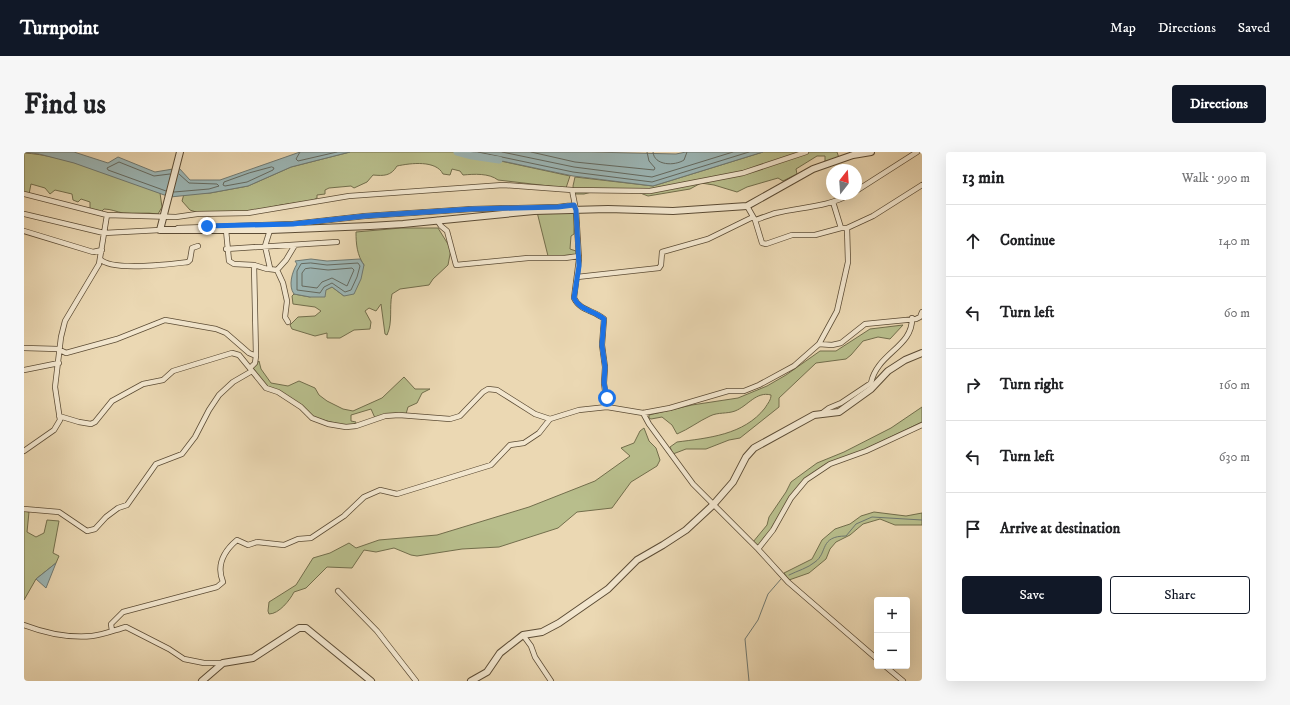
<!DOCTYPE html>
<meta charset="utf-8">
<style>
body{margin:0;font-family:"IM FELL DW Pica",serif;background:#f6f6f6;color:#202124}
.controls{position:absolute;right:12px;bottom:12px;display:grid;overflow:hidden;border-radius:4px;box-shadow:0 4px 16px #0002}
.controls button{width:36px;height:36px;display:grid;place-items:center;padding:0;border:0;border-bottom:1px solid #e0e0e0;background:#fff;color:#202124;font:20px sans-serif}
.compass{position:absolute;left:802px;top:12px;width:36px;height:36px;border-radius:50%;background:#fff;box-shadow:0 4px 16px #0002;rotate:17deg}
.stop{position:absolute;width:12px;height:12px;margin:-9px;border:3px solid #1a73e8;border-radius:50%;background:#fff}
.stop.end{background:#1a73e8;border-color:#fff;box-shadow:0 1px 4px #0008}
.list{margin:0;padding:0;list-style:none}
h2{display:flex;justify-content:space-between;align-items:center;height:52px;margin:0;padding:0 16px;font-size:17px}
h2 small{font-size:13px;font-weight:400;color:#757577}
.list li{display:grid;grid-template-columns:26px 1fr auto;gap:12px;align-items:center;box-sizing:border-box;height:72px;padding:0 16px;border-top:1px solid #e0e0e0}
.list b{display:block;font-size:15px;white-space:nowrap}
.list em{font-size:13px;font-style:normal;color:#757577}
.actions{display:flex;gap:8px;padding:12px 16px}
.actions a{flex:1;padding:9px 0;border:1px solid #111827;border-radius:4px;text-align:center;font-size:14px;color:#111827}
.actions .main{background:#111827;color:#fff}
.icon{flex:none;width:22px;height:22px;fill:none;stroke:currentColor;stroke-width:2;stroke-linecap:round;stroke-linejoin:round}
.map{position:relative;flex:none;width:898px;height:529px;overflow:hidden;border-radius:4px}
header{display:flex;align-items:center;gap:24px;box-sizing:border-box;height:56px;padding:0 20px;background:#111827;color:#fff}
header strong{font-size:19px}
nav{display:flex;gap:22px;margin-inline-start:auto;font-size:14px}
.intro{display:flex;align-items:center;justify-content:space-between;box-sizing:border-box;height:96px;padding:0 24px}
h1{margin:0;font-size:28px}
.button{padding:10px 18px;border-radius:4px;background:#111827;color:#fff;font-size:14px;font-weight:700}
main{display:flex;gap:24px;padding:0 24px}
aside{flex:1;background:#fff;border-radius:4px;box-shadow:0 4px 16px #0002}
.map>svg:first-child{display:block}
</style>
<header>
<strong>Turnpoint</strong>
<nav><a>Map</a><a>Directions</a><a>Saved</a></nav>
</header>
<div class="intro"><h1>Find us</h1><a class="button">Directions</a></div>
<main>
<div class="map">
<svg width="898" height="529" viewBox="0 0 898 529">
<rect width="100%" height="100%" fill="#ebd8b3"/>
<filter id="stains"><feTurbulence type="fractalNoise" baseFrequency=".005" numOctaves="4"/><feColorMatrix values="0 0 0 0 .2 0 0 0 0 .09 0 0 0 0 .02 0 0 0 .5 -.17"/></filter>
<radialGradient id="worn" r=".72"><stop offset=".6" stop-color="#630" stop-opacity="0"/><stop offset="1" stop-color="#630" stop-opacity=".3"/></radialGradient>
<path fill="#b8be8c" stroke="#726e4c" d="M326 0H435L546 24 542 36 474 28C465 21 450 22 439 23L436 19 428 17 426 23 419 22C412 8 387 11 373 14 367 24 360 24 349 23L343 30 330 36 327 34 305 36 301 38V42L293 43V46L284 51 278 50 257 53 224 60H172L166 58 158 49 160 42 186 41 224 34 267 15Z
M739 0H813L815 6 801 11V4H793L772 17 773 22 759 29 754 26 723 35 713 40 690 33 677 31 666 37 624 44 611 39 579 37 560 42H550L549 34 551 25 629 34Z
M0 1C40 3 97 26 136 41L138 55 134 62C122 60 111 62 99 61 93 60 87 57 80 57L75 62 66 60V50L57 47 54 50 49 48 48 42 31 38 26 42 21 36 7 32 5 42 0 41Z
M513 60H547L550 62V82L547 84 546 97 552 99V103L524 104Z
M377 76H414L427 97 424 113 409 127 405 133 376 137 368 142C365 156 369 170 363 183L361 182 357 152 352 159 345 156 341 159 347 170 346 177 330 178 316 186H303V181L291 184 268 177 266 173 274 165 291 164 297 159 291 155 269 152 268 144 270 142 286 145 308 135 320 144 340 113C333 103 332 92 332 80Z
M879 173 866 187 854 185 839 189 827 203 822 207 792 211 755 246V255L716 286 705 288 682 297H662L649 302 646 295 653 290C684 286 720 283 741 256 744 251 747 248 747 243 732 239 724 254 711 259 703 262 694 260 686 264 675 269 665 277 653 282L648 273 638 265 627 267 625 266V263L668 253 714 246 743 234 762 223 796 199H812L846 177Z
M235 209 237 217 247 231 264 234 275 229 291 236 295 243 303 249 319 257 329 259 358 246 380 225 391 237H406L398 241 393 251 384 255 382 262 351 266 347 257 327 263V269L332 270 331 273 322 274 292 266 243 235 229 216Z
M898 255V270L825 305 802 312 787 322 779 329 749 376 734 395 729 390 743 373 745 365 762 340 767 330 793 311 820 300 867 276Z
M620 276 625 289 632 296 636 308 633 314 607 330 588 356 553 360 534 376 475 395 438 397 393 404 387 403 370 396 352 400 340 398 328 416 303 415 282 436 270 440C266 448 255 462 245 462L244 459 245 450 272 433 289 406 306 401 325 391 332 396 355 388 413 383 505 355 571 329 606 304 597 296 610 291 616 279Z
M0 359 5 360 3 380 12 385 20 381 23 368 35 369 29 401 35 404 32 411 12 427 0 448Z
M850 360 882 364 898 361V373H871L856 367 839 372 826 383 812 390 806 397 802 407 785 421 765 428 760 421 788 407 798 388 811 377 826 372 837 364Z"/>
<path fill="#9cb7b7" stroke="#6f7972" d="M0 0H50L84 11 94 5 131 20 155 16 166 28H196L276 0H326L267 15 224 34 186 41 146 45 50 11 15 2Z
M435 0H566L652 2 662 0H739L629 34 549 24Z
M287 107 303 109 336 107 340 113 337 127 330 142 320 144 308 135 302 138 301 145H286L270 142C264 134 268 120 273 112L271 109Z
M32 411 22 436 12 427Z"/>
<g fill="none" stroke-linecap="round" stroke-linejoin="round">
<path stroke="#646a61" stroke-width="1" d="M276 0 272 7 274 9 313 0
M454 0 549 20 628 30 725 0
M478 0 550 15 628 25 709 0
M507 0 551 10 630 18 631 16 625 9 623 0
M629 0C630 14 651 14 660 8L663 0
M248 15 250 16 249 18 223 30 201 34 199 33 200 30 225 21Z
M142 39 84 18 83 16 95 10 130 24 146 22
M150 40 185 37 195 34 193 32 165 31 155 22
M287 111 303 113 334 111 336 114 333 125 327 138 321 140 308 131 300 135 296 141 273 138V119L277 112Z
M287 116 304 118 328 116 330 118 323 134 308 126 298 130 293 136 278 134V121L281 117Z"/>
<path stroke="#6f7972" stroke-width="1" d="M765 423C773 419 784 416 791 410 804 401 795 384 822 384L832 372 848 365 898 368
M725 529 721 487 734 468 744 442 757 427"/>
<path stroke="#9cb7b7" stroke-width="7" d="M433 0 448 4 475 8"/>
<g stroke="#5c4c35" stroke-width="6">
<path id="minor" d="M548 38 552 58 555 107 550 146C556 159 570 158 580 167L578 193 581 215 580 231 583 255
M832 39 893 0
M0 42 83 63 152 65 173 62 224 61 325 44 479 33 548 38 626 39 719 21 782 0
M809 50 817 76
M723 54 731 68 738 91 742 92 768 83H791L817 76H823L849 64 898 33
M0 62 80 81 136 78
M413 68 417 74 423 79 432 113 504 106H541L555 104
M731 68C738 66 745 63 752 61 778 55 804 55 827 42
M154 76 269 72 341 64 448 57 534 55 550 53
M202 78 205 109 210 112 230 113
M0 79 69 100 78 98
M202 97 313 90
M76 107C88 120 147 112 164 110L166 108 168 96 174 94
M245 117 253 118 262 108 271 93
M253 118 259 131 263 149 261 165 264 170
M553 125 635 116 637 113 638 100 684 87 729 65
M795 192 808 193 817 191 841 172 892 167 896 165 898 160
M0 196 34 197 42 201 93 187 141 168 192 177 202 181 225 201 232 204
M227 215 231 211 232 204 230 113 243 117 246 116 241 94 246 78
M0 218 35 211
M619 261 625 272 669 332 734 397 764 430 853 507
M797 262 805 256 817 251 847 231C853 201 889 195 888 166
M35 264 55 270 67 272 71 270 88 249 119 232 139 228 149 219 208 201 215 203 242 236 254 240 277 255 288 266 304 272 322 275 332 274 361 264 375 263 426 267 436 264 459 240 464 237 473 238 511 262 526 267
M0 299 30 278 36 268 31 235 37 185 41 169 75 112 83 63
M0 357 35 360 63 379 71 377 82 365 94 356 103 353 132 312 158 302 171 285 185 258 195 243 209 230 228 219
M734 397 749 378 767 346 782 328 806 312 842 299 898 273
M314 439 353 479 392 529
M0 473C21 481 46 486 68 484 79 483 91 478 102 475L145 497 160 507 180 511H199
M88 479 87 472 99 460 193 435 199 430C192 413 200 399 213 388L224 393 233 390 260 393 274 387 287 386 320 364 340 345 356 338 373 342 467 313 486 293 500 291 515 281 526 267 555 258 583 255 619 261 646 256 704 239H720L735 233 770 214 795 192 813 159 824 110 823 76
M499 483 507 494 511 505 527 529
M861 514 879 529"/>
</g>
<g stroke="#5c4c35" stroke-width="8">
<path id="tertiary" d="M156 0 136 78H246L346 74 379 72 510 59 584 57 649 59 723 54 789 17 829 3 847 0
M178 529 199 511 229 506 275 476H282L347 529
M447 529 463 520 476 501 499 483 518 480 535 471 584 437 613 408 639 393 662 378 689 353 709 330 722 305 730 296 790 263 815 260 847 237 864 219 881 208 898 201"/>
</g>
<use href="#minor" stroke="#f2e6ce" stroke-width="4.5"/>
<use href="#tertiary" stroke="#f2e6ce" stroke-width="6"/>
</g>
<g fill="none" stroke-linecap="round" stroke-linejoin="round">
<path stroke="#1a73e8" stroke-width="5" d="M183 74 269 72 341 64 448 57 534 55 550 53 552 58 555 114 550 146C556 159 570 158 580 167L578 193 581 215 580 231 583 246"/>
</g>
<rect width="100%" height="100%" filter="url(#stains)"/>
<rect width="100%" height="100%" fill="url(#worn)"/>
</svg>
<div class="controls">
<button>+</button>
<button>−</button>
</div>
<svg class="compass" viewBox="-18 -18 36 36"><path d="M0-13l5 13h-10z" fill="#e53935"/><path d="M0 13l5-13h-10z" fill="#757577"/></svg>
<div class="stop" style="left:583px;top:246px"></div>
<div class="stop end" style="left:183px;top:74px"></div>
</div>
<aside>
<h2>13 min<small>Walk · 990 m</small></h2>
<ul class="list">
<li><svg class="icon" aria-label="ahead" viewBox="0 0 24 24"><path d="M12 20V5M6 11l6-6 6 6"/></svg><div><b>Continue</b></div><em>140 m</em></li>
<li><svg class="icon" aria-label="left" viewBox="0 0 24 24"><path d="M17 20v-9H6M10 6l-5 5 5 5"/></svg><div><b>Turn left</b></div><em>60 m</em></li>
<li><svg class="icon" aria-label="right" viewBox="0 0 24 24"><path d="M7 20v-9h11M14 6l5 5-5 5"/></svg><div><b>Turn right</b></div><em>160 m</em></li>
<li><svg class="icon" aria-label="left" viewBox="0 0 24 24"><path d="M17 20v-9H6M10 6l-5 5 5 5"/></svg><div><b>Turn left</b></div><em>630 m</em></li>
<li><svg class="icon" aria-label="arrive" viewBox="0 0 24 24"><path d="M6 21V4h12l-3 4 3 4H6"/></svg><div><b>Arrive at destination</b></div></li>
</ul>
<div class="actions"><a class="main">Save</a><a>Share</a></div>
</aside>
</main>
